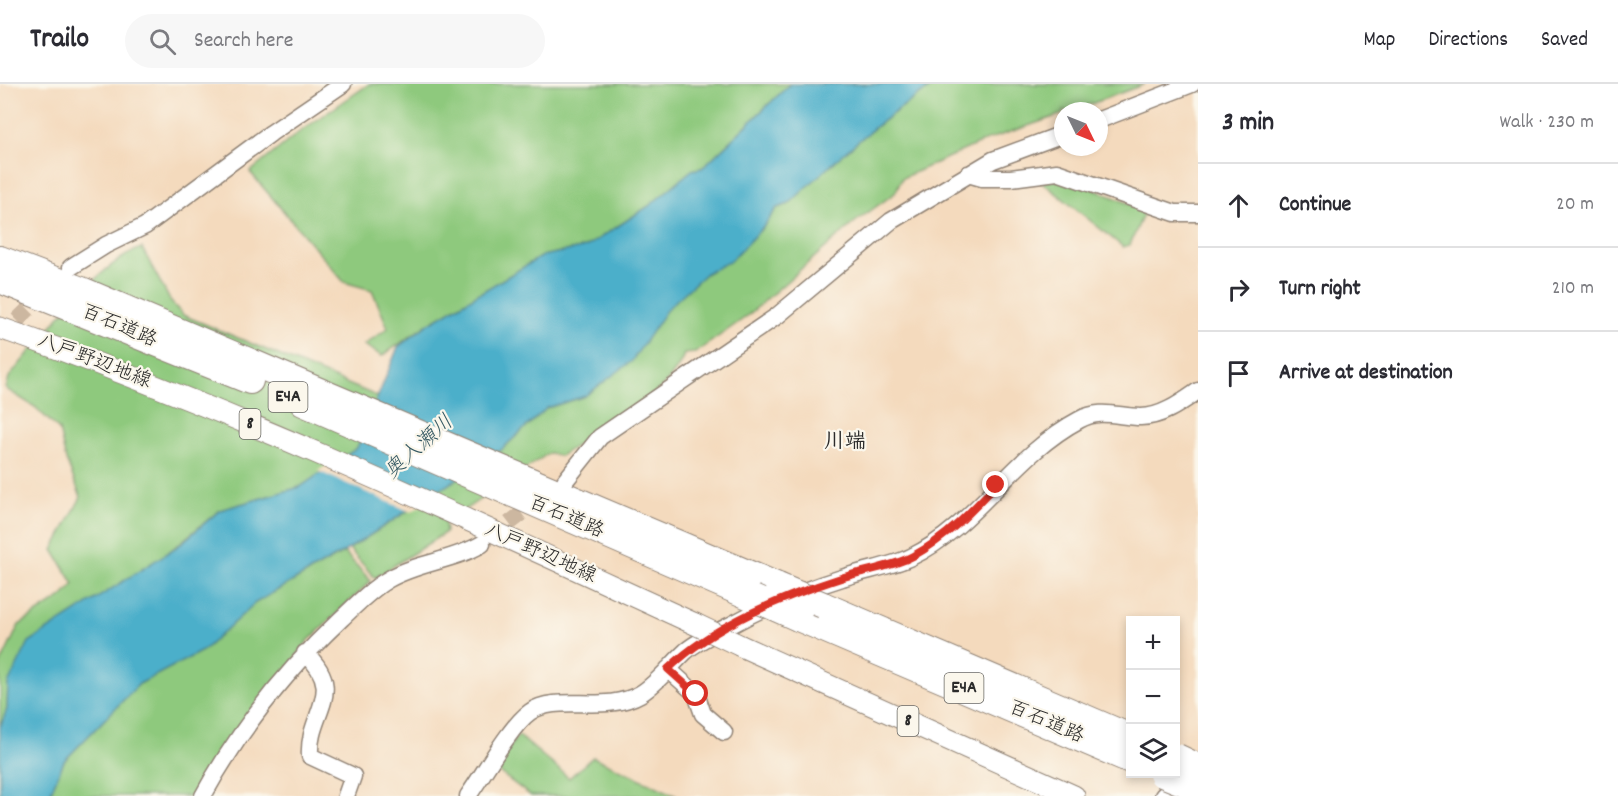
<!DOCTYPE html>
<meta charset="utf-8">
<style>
body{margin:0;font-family:Dekko,"Klee One",sans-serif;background:#f7f7f7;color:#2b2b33}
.controls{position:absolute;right:18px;bottom:18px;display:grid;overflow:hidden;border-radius:0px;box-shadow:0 3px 9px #0003}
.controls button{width:54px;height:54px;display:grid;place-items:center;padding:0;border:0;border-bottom:2px solid #e1e1e2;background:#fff;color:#2b2b33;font:30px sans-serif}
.compass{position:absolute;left:1054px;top:18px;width:54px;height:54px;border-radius:50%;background:#fff;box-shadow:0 3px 9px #0003;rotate:133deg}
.stop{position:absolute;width:18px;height:18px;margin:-14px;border:4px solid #d93025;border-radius:50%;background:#fff}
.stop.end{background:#d93025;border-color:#fff;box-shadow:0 2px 6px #0008}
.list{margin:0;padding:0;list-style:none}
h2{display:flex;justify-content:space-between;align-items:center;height:78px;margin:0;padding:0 24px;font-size:26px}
h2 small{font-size:20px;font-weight:400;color:#7c7c81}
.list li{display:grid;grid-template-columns:39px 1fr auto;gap:18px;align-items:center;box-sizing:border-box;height:84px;padding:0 24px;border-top:2px solid #e1e1e2}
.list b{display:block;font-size:22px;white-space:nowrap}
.list em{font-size:20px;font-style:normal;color:#7c7c81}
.icon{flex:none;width:33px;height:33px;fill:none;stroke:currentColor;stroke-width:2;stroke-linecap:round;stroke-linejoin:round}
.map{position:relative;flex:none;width:1198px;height:712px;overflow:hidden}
header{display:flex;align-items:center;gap:36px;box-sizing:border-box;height:84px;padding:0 30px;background:#fff;border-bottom:2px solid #e1e1e2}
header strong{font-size:28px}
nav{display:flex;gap:33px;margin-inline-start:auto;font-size:21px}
.search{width:420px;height:54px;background:#f7f7f7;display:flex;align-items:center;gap:15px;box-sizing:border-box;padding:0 21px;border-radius:33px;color:#7c7c81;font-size:22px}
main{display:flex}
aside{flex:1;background:#fff}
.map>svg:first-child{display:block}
</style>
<header>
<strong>Trailo</strong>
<div class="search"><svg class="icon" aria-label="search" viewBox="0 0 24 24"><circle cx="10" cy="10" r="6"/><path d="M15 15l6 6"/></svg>Search here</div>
<nav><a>Map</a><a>Directions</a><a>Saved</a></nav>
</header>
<main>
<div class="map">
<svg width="1198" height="712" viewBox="0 0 1198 712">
<rect width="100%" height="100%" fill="#fbf7ec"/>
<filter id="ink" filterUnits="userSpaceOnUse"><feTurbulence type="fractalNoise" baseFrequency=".0167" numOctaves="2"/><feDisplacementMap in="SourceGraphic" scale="12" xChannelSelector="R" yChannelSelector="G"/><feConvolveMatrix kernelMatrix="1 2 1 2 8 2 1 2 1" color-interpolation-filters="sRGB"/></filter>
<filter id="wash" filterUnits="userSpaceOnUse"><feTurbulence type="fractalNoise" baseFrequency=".008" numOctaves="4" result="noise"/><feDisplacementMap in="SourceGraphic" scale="24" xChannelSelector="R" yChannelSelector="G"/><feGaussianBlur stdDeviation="1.35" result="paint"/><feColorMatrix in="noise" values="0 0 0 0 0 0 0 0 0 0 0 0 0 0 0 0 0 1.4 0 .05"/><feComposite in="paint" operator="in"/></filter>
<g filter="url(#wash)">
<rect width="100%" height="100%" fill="#f4dabd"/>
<path fill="#8ec97d" stroke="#5c7a54" stroke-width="1.5" d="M369 0H790L702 84 692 86 649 122 586 163 542 172 428 240 382 272 364 261 388 244 372 206 344 198 250 88 298 49Z
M936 0H1145L1072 27H1063V30L987 56 902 94 895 109 855 138 746 233 695 269 684 270C671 312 596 348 560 372L549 369 445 439 446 448 375 494 349 465 500 367 547 324 585 312 666 225 706 189 730 177 764 142 777 124 789 120C835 76 881 34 936 0Z
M1069 95 1145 126 1130 161 1123 163 1041 97Z
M142 164 171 218 183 231 379 313 357 364 300 403 220 426 8 600 7 625 0 643V581L19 541 62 513 74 500 53 466 81 413 66 376 59 346 35 323 6 305 9 293C40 256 98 178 142 164Z
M344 468 371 497 307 558 195 712H49L64 677 139 600 204 566 255 519Z
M518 651 569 694 593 673 677 712H531L495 685Z"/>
<path fill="#4bafca" stroke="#3b6d7a" stroke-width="1.5" d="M790 0H936C881 34 835 76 789 120L777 124 764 142 730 177 706 189 667 225 632 277 585 312 547 324 500 367 347 466 255 519 204 566 139 600 64 677 49 712H0V643L7 625 8 600 29 558 178 462 220 426 300 403 357 364 398 263 428 240 542 172 586 163 649 122 692 86 702 84Z"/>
<path fill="#f4dabd" d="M341 372 435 413 411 428 318 387Z"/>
</g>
<g filter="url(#ink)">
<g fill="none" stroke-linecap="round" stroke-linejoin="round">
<path stroke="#ccb7a0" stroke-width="16" stroke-dasharray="16 8" stroke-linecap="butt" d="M0 253 47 207
M490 454 541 415"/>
<g stroke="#908274" stroke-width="19">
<path id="minor" d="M1099 36 1192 0
M968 90 982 94H1011L1057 88 1175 129H1198
M71 183 106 161 145 142 271 49 343 0
M565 397 600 353 777 232 891 137 993 76 1063 50
M305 569C348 608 307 629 310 672L353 692 346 712
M668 585 696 610 703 630 724 648
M203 712C239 646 285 588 340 536 355 522 371 505 389 495 419 478 453 477 482 460
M468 712C483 691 511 641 530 628 557 609 605 630 640 610 657 600 672 580 686 567 698 557 715 549 729 542 765 522 803 506 842 494 864 486 890 483 911 473 975 443 1013 371 1079 336 1101 324 1118 333 1141 333 1162 333 1182 318 1198 307
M1163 712 1184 692"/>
</g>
<g stroke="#908274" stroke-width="23">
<path id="major" d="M0 244C238 327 466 435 695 540
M741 562 1074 712"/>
</g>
<g stroke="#908274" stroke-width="28">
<path id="highway" d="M0 175 84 207 778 502
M0 196 250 297
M303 319 753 514
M823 521 1130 653
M798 534 1130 676"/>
</g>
<use href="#minor" stroke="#fff" stroke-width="16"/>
<use href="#major" stroke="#fff" stroke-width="21"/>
<use href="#highway" stroke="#fff" stroke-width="26"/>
<g stroke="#908274" stroke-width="23" stroke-linecap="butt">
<path id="major-bridge" d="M695 540 741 562"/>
</g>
<g stroke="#908274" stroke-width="28" stroke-linecap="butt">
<path id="highway-bridge" d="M778 502 823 521
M753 514 798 534
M1177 673 1198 683
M1162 690 1194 703"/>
</g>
<use href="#major-bridge" stroke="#fff" stroke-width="21"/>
<use href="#highway-bridge" stroke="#fff" stroke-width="26"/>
</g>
</g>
<g fill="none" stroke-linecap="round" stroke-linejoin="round" filter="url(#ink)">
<path stroke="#d93025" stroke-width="8" d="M696 610 668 585C715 540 782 513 844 493 866 486 893 483 913 472 946 454 971 428 996 401"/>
</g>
<g text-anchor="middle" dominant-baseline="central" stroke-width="4.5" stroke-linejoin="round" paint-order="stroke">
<g fill="#fbf7ec" stroke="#696865" stroke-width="1.5">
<rect x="268.5" y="298" width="39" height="30" rx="4.5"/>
<rect x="239.5" y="325" width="21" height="30" rx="4.5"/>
<rect x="944.5" y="589" width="39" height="30" rx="4.5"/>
<rect x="897.5" y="622" width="21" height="30" rx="4.5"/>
</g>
<g font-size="18" font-weight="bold" fill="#2b2b2b">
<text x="288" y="313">E4A</text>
<text x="250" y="340">8</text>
<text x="964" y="604">E4A</text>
<text x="908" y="637">8</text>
</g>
<g font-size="20" fill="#2b2b2b" stroke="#fbf7ec">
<text transform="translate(119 243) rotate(23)">百石道路</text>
<text transform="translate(94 278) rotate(21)">八戸野辺地線</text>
<text transform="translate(566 434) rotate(23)">百石道路</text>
<text transform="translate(540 470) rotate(24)">八戸野辺地線</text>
<text transform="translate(1046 639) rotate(23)">百石道路</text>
</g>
<g font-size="21" font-weight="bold" fill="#2b2b2b" stroke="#fbf7ec">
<text x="845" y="359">川端</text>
</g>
<g font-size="21" font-style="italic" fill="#365963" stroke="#fbf7ec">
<text transform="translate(420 364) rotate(-42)">奥入瀬川</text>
</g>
</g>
</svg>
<div class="controls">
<button>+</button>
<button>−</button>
<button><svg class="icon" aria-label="layers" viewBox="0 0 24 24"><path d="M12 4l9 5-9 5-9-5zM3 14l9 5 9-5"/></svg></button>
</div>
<svg class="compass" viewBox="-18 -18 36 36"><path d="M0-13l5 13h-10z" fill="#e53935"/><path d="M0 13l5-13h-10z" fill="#7c7c81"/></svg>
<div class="stop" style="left:696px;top:610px"></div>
<div class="stop end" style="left:996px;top:401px"></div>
</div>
<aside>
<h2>3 min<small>Walk · 230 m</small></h2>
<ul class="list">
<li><svg class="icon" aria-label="ahead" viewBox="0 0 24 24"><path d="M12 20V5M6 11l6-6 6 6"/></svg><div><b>Continue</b></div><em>20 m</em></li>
<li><svg class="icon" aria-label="right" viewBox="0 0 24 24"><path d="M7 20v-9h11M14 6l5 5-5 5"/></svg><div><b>Turn right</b></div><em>210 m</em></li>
<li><svg class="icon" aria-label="arrive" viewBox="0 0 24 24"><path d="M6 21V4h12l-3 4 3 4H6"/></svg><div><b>Arrive at destination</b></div></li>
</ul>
</aside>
</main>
